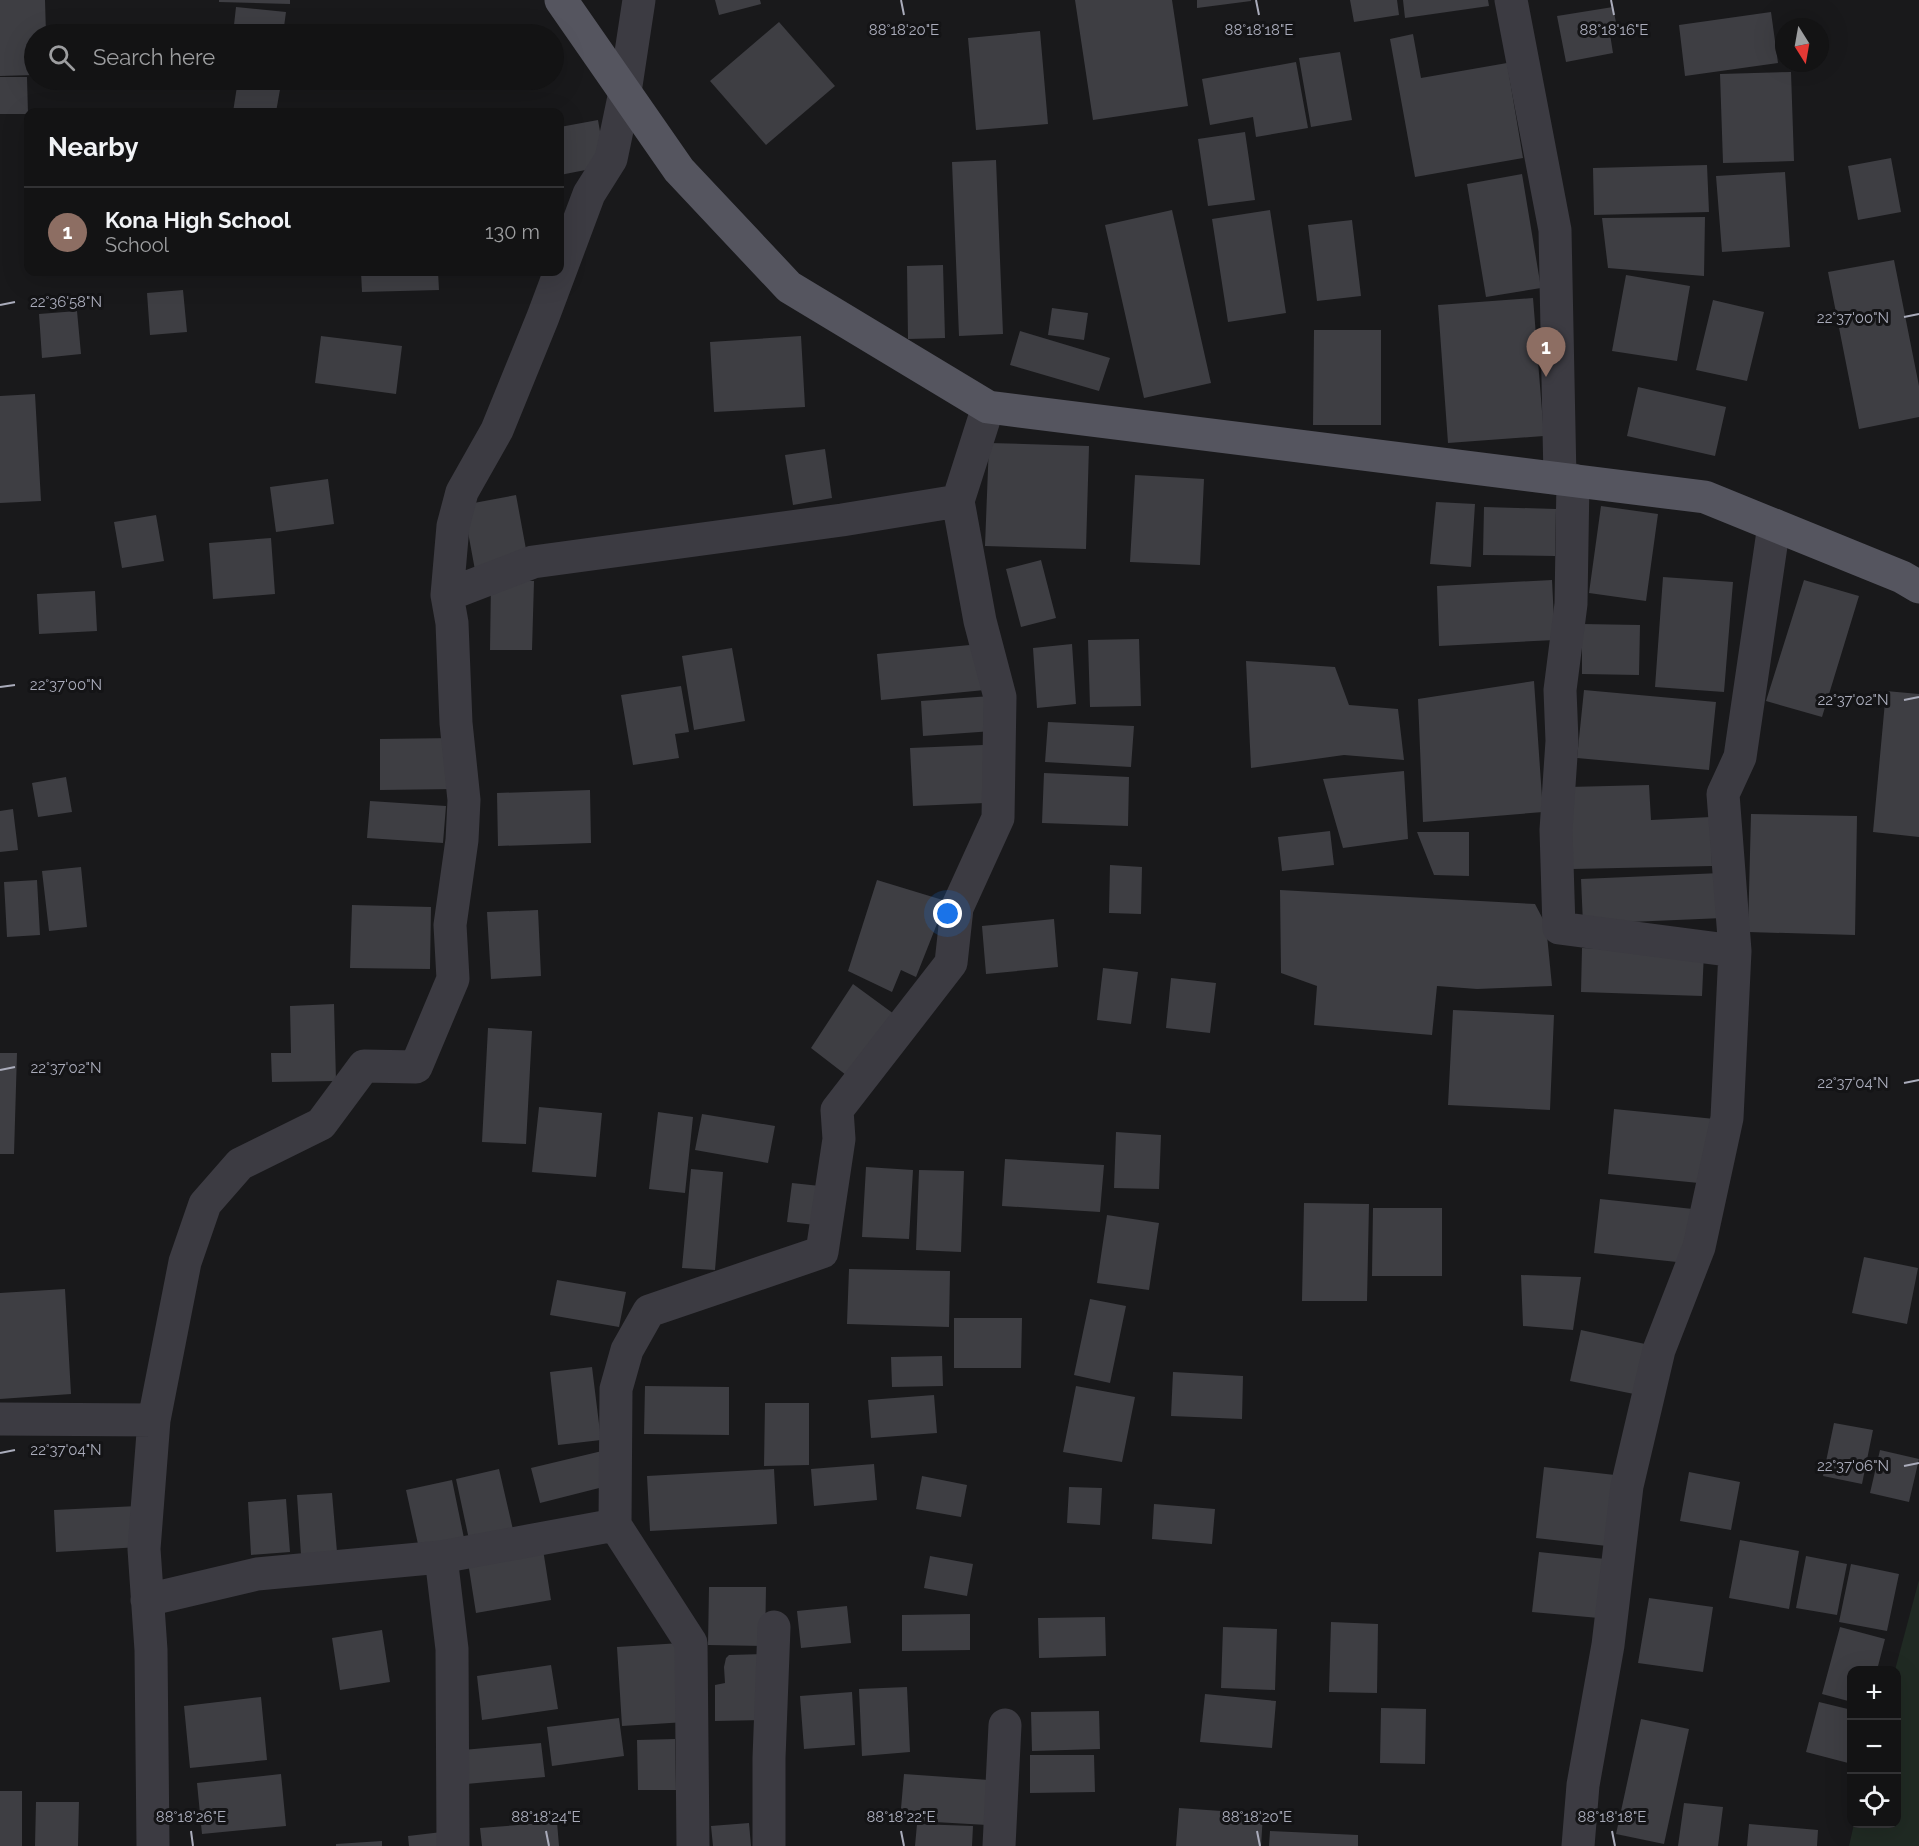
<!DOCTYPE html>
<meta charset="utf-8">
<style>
body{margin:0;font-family:Raleway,sans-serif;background:#202022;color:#f1f3f6}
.controls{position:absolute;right:18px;bottom:18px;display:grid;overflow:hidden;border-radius:12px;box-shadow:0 6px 24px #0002}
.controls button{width:54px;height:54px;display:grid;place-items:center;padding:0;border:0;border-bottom:2px solid #323234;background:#131314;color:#f1f3f6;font:30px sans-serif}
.compass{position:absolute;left:1775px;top:18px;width:54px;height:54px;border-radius:50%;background:#131314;box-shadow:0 6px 24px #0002;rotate:169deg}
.you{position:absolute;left:948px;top:914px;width:21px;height:21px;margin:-15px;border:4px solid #fff;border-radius:50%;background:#1a73e8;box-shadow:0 0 0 9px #1a73e833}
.badge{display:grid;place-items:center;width:39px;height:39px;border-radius:50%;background:#fbe230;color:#fff;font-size:20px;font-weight:700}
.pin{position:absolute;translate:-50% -50px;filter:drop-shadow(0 2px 3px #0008)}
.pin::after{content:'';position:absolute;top:32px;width:21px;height:18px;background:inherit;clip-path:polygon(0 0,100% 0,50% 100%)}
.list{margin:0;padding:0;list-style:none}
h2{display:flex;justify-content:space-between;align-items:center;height:78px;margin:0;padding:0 24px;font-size:26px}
h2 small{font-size:20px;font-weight:400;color:#9d9ea0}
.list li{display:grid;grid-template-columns:39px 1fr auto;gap:18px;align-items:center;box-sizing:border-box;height:90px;padding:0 24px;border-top:2px solid #323234}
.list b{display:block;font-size:22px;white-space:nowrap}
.list p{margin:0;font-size:20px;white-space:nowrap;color:#9d9ea0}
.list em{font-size:20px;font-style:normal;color:#9d9ea0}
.icon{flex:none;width:33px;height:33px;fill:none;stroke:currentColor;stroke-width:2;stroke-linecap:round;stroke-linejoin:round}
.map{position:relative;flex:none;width:1919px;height:1846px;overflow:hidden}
.search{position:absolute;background:#131314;box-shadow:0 6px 24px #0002;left:24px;top:24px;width:540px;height:66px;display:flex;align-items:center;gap:15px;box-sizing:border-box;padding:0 21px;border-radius:33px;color:#9d9ea0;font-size:22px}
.panel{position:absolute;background:#131314;box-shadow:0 6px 24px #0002;left:24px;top:108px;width:540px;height:168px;border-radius:12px}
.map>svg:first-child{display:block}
</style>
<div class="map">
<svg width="1919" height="1846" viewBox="0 0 1919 1846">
<rect width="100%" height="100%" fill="#19191b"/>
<path fill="#202a23" d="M1919 1580V1846H1849L1854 1824H1896L1895 1670Z"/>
<path fill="#3e3e43" d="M0 0H45L46 34H34V75L0 76Z
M219 0H290V4L219 2Z
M715 0H760L761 4 719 15Z
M1075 0H1172L1188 106 1093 120Z
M1197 0H1251V1L1197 8Z
M1350 0H1397L1399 15 1354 22Z
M1403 0H1488L1489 6 1405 18Z
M236 7 286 12 283 34H233Z
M1613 7 1618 33 1610 34 1613 53 1566 62 1557 16Z
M1771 12 1778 63 1685 76 1679 25Z
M779 22 835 86 766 145 710 81Z
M1040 31 1048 124 976 130 968 38Z
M1413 34 1421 78 1507 63 1523 158 1415 177 1390 39Z
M1340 52 1352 120 1311 127 1299 58Z
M1296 62 1308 128 1256 137 1253 117 1210 125 1202 79Z
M1791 72 1794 161 1723 163 1720 74Z
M0 77H27L28 114H0Z
M238 80H254L281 84 276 112H233Z
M598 120 606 166 560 175V127Z
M1245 132 1255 200 1208 206 1198 139Z
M1891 158 1901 212 1858 220 1848 166Z
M996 160 1003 334 959 336 952 162Z
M1707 165 1709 212 1594 215 1593 168Z
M1785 172 1790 247 1722 252 1716 176Z
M1522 174 1541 288 1486 297 1467 184Z
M1172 210 1211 383 1144 398 1105 225Z
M1270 210 1286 313 1228 322 1212 219Z
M1705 217 1704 276 1608 268 1602 218Z
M1352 220 1361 296 1317 301 1308 225Z
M1894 260 1919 386V417L1859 429 1828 272Z
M943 265 945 338 908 339 907 266Z
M361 272H438L439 290 362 292Z
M1626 275 1690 286 1677 361 1612 351Z
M183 290 187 332 150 335 147 293Z
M1533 298 1544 436 1448 443 1438 305Z
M1713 300 1764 312 1747 381 1696 370Z
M1052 308 1088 313 1084 340 1048 335Z
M77 311 81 354 42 358 39 314Z
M1314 330H1381V425H1313Z
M1020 331 1110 358 1099 391 1010 365Z
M321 336 402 346 396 394 315 383Z
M801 336 805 407 714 412 710 342Z
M1638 387 1726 407 1715 456 1627 436Z
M35 394 41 501 0 503V396Z
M989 443 1089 446 1086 549 985 546Z
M825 449 832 498 793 505 785 455Z
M1135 475 1204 479 1200 565 1130 562Z
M328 479 334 524 276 532 270 487Z
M516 495 528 560 475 570 463 505Z
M1436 502 1475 504 1471 567 1430 564Z
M1601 506 1658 514 1646 601 1589 593Z
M1484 507 1556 509 1555 556 1483 555Z
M156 515 164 561 122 568 114 522Z
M271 538 275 594 213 599 209 543Z
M1041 560 1056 618 1021 627 1006 569Z
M1663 577 1733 582 1724 692 1655 687Z
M1552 580 1555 640 1439 646 1437 586Z
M1804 580 1859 596 1822 717 1766 701Z
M491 581H534L532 650H490Z
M95 591 97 631 39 634 37 594Z
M1582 624 1640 625 1639 675 1582 674Z
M1139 639 1141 706 1090 707 1088 640Z
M980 644 985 690 881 700 877 654Z
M1072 644 1076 704 1037 708 1033 648Z
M732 648 745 721 694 730 682 656Z
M1246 661 1335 667 1349 705 1398 709 1404 760 1344 755 1251 768Z
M1534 681 1543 812 1423 822 1418 699Z
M681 686 689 732 675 734 679 758 633 765 621 695Z
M1584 690 1716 702 1709 770 1577 758Z
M1886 691 1919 694V837L1873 832Z
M991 696 993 731 923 736 921 701Z
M1048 722 1134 726 1131 767 1045 762Z
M455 738 456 789 380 790V739Z
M983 745 985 803 913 806 910 748Z
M1404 771 1408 839 1343 848 1323 779Z
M1044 773 1129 777 1128 826 1042 823Z
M66 777 72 812 38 817 32 783Z
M1649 785 1651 820 1711 817 1712 866 1572 869 1568 787Z
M590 790 591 843 498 846 497 793Z
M370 801 446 806 443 843 367 838Z
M13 809 18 850 0 852V811Z
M1751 814 1857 816 1855 935 1748 932Z
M1330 831 1334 865 1282 871 1278 837Z
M1417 832H1469V876L1434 875Z
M1110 865 1142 867 1141 914 1109 913Z
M81 867 87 927 49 931 42 871Z
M1721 873 1723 918 1583 924 1581 879Z
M37 880 40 935 7 937 4 882Z
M877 880 946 901 916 977 901 970 892 992 848 971Z
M1280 890 1535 904 1546 925 1552 986 1477 989 1437 986 1432 1035 1314 1025 1317 986 1281 973Z
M352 905 431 907 430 969 350 968Z
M538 910 541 976 491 979 487 912Z
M1054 919 1058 967 986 974 982 926Z
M1582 948 1704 952 1702 996 1581 992Z
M1103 968 1138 972 1131 1024 1097 1020Z
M1171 978 1216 983 1210 1033 1166 1028Z
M853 984 894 1014 846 1075 811 1048Z
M334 1004 336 1081 272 1082 271 1053H291L290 1006Z
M1453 1010 1554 1015 1550 1110 1448 1105Z
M488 1028 532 1031 526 1144 482 1142Z
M0 1053H17L14 1154H0Z
M539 1107 602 1113 596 1177 532 1172Z
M1614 1109 1715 1119 1709 1184 1608 1174Z
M658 1112 693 1117 685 1193 649 1189Z
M702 1114 775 1126 768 1163 695 1150Z
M1116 1132 1161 1135 1159 1189 1114 1188Z
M1005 1159 1104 1165 1100 1212 1002 1206Z
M866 1167 913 1170 909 1239 862 1237Z
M691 1169 723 1172 715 1270 682 1268Z
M919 1170 964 1171 961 1252 916 1250Z
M792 1183 820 1186 816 1225 787 1222Z
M1600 1199 1693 1209 1686 1263 1594 1253Z
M1304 1203 1369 1204 1367 1301H1302Z
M1373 1208H1442V1276H1372Z
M1107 1215 1159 1223 1149 1290 1097 1283Z
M1864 1257 1918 1268 1907 1324 1852 1313Z
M849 1269 950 1271 949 1327 847 1324Z
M1521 1275 1581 1277 1573 1330 1523 1326Z
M557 1280 626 1292 619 1327 550 1315Z
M65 1289 71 1394 0 1399V1293Z
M1090 1299 1126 1306 1110 1383 1074 1375Z
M954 1318H1022L1021 1368H954Z
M1581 1330 1645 1344 1634 1394 1570 1381Z
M942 1356 943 1386 892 1387 891 1357Z
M592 1367 601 1440 558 1445 550 1372Z
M1173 1372 1243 1376 1242 1419 1171 1416Z
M645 1386 729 1387V1435L644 1434Z
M1076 1386 1135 1397 1122 1462 1063 1452Z
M934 1395 937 1433 871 1438 868 1400Z
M765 1403H809V1465L764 1466Z
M1834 1423 1873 1430 1862 1484 1823 1476Z
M1880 1450 1919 1459 1909 1502 1870 1493Z
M602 1451 611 1485 540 1503 531 1468Z
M874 1464 877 1500 814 1506 811 1469Z
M1544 1467 1615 1475 1607 1546 1536 1538Z
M499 1469 514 1534 470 1544 456 1479Z
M774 1469 777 1524 650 1531 647 1476Z
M1689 1472 1740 1482 1731 1530 1680 1521Z
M922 1476 967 1485 961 1517 916 1509Z
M452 1480 465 1543 420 1553 406 1490Z
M1069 1487 1102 1488 1100 1525 1067 1523Z
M332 1493 337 1552 301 1555 297 1495Z
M286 1499 290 1552 251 1555 248 1502Z
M1154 1504 1215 1509 1212 1544 1152 1539Z
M138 1506 140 1547 56 1552 54 1510Z
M1740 1540 1799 1551 1789 1609 1729 1598Z
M542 1543 551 1600 476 1613 467 1556Z
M1539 1552 1605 1559 1599 1618 1532 1612Z
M930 1556 973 1564 967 1596 924 1588Z
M1806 1556 1847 1564 1837 1615 1796 1608Z
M1851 1564 1899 1574 1887 1631 1839 1622Z
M709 1587H766L765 1646 708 1645Z
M1649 1598 1713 1607 1703 1672 1638 1663Z
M847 1606 851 1643 801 1648 797 1611Z
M970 1614V1650L902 1651V1615Z
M1105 1617 1106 1656 1039 1658 1038 1618Z
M1331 1622 1378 1624 1377 1693 1329 1692Z
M1223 1627 1277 1629 1275 1690 1221 1688Z
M1840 1627 1885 1639 1877 1670H1852V1702L1822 1694Z
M382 1630 390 1682 340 1690 332 1638Z
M681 1643 686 1722 622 1726 617 1647Z
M766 1654 767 1720 715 1721V1685L725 1683 724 1667 726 1658 729 1655Z
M551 1665 558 1709 482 1720 477 1676Z
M907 1687 910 1752 862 1756 859 1689Z
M852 1692 855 1745 804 1749 800 1696Z
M1205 1694 1276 1701 1272 1748 1200 1742Z
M261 1697 267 1760 190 1768 184 1706Z
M1819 1702 1852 1710V1764L1806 1752Z
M1381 1708 1426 1709 1425 1764 1380 1763Z
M1099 1711 1100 1749 1032 1751 1031 1712Z
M619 1718 624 1756 552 1766 547 1727Z
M1641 1719 1689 1729 1664 1844 1616 1834Z
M675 1739 676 1790H638L637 1740Z
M541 1743 545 1777 466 1784 463 1750Z
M1030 1755H1094L1095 1792 1030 1793Z
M281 1774 286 1826 202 1834 197 1783Z
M904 1774 989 1780 987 1825 900 1820Z
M0 1791H22V1846H0Z
M36 1802H79L78 1846H35Z
M1684 1803 1723 1807 1718 1846H1678Z
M1179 1808 1263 1814 1261 1846H1176Z
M557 1822 559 1846H482L480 1828Z
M749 1823 751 1846H713L711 1826Z
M917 1824 973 1826 972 1846H915Z
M1749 1824 1818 1830 1817 1846H1747Z
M1270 1831 1358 1835V1846H1269Z
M442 1832 444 1846H409L408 1836Z
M382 1841V1846H336V1844Z"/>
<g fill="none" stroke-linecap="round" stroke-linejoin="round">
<path stroke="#3c3b42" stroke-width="33" d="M1511 0 1555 230 1560 479
M1573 480 1571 604 1560 690 1562 741 1556 830 1559 928 1735 951
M447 595 533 562 842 520 958 501
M0 1419 154 1420
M615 1525 691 1643 693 1846
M441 1557 452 1649 453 1846
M147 1600 257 1574 441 1557 615 1525 616 1389 627 1350 649 1311 822 1252 839 1139 837 1110 951 963 957 908 998 818 1000 697 980 621 958 501 988 407
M153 1846 151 1650 144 1549 154 1420 185 1262 205 1204 240 1164 321 1124 364 1066 416 1067 453 979 450 925 462 840 464 800 456 723 452 623 447 595 453 526 462 492 497 430 543 317 589 194 611 159 625 92 639 0
M769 1846V1758L774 1627
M999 1846 1005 1725
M1578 1846 1583 1785 1608 1645 1627 1486 1659 1350 1699 1247 1727 1118 1735 951 1723 794 1740 757 1774 525"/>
<path stroke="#55555f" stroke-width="33" d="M561 0 679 170 789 287 988 407 1705 497 1902 577 1919 587"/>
</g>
<path fill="none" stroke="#aaacbb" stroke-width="2" d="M901 0 904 15M1256 0 1259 15M1611 0 1614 15M0 305 15 302M1904 317 1919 314M0 687 15 685M1904 700 1919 697M0 1070 15 1067M1904 1083 1919 1080M0 1453 15 1450M1904 1466 1919 1463M191 1831 193 1846M546 1831 549 1846M901 1831 904 1846M1257 1831 1260 1846M1612 1831 1615 1846"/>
<g font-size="15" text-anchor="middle" fill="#aaacbb" stroke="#141416" stroke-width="6" stroke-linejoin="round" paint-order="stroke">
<text x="904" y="35">88°18'20"E</text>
<text x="1259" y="35">88°18'18"E</text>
<text x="1614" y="35">88°18'16"E</text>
<text x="66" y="307">22°36'58"N</text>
<text x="1853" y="323">22°37'00"N</text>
<text x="66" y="690">22°37'00"N</text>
<text x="1853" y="705">22°37'02"N</text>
<text x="66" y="1073">22°37'02"N</text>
<text x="1853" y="1088">22°37'04"N</text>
<text x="66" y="1455">22°37'04"N</text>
<text x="1853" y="1471">22°37'06"N</text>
<text x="191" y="1822">88°18'26"E</text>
<text x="546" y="1822">88°18'24"E</text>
<text x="901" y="1822">88°18'22"E</text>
<text x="1257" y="1822">88°18'20"E</text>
<text x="1612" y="1822">88°18'18"E</text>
</g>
</svg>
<div class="controls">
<button>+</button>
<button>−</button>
<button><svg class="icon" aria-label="locate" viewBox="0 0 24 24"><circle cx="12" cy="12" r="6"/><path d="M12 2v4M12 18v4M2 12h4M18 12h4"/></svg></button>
</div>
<svg class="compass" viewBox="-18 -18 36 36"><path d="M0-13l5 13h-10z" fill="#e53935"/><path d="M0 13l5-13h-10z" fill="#9d9ea0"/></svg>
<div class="you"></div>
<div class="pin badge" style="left:1546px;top:377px;background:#8d6e63">1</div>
<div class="search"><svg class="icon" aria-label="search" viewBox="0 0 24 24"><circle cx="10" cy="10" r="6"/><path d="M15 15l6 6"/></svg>Search here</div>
<section class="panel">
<h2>Nearby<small></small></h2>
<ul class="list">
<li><span class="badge" style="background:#8d6e63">1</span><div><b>Kona High School</b><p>School</p></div><em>130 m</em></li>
</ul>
</section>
</div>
